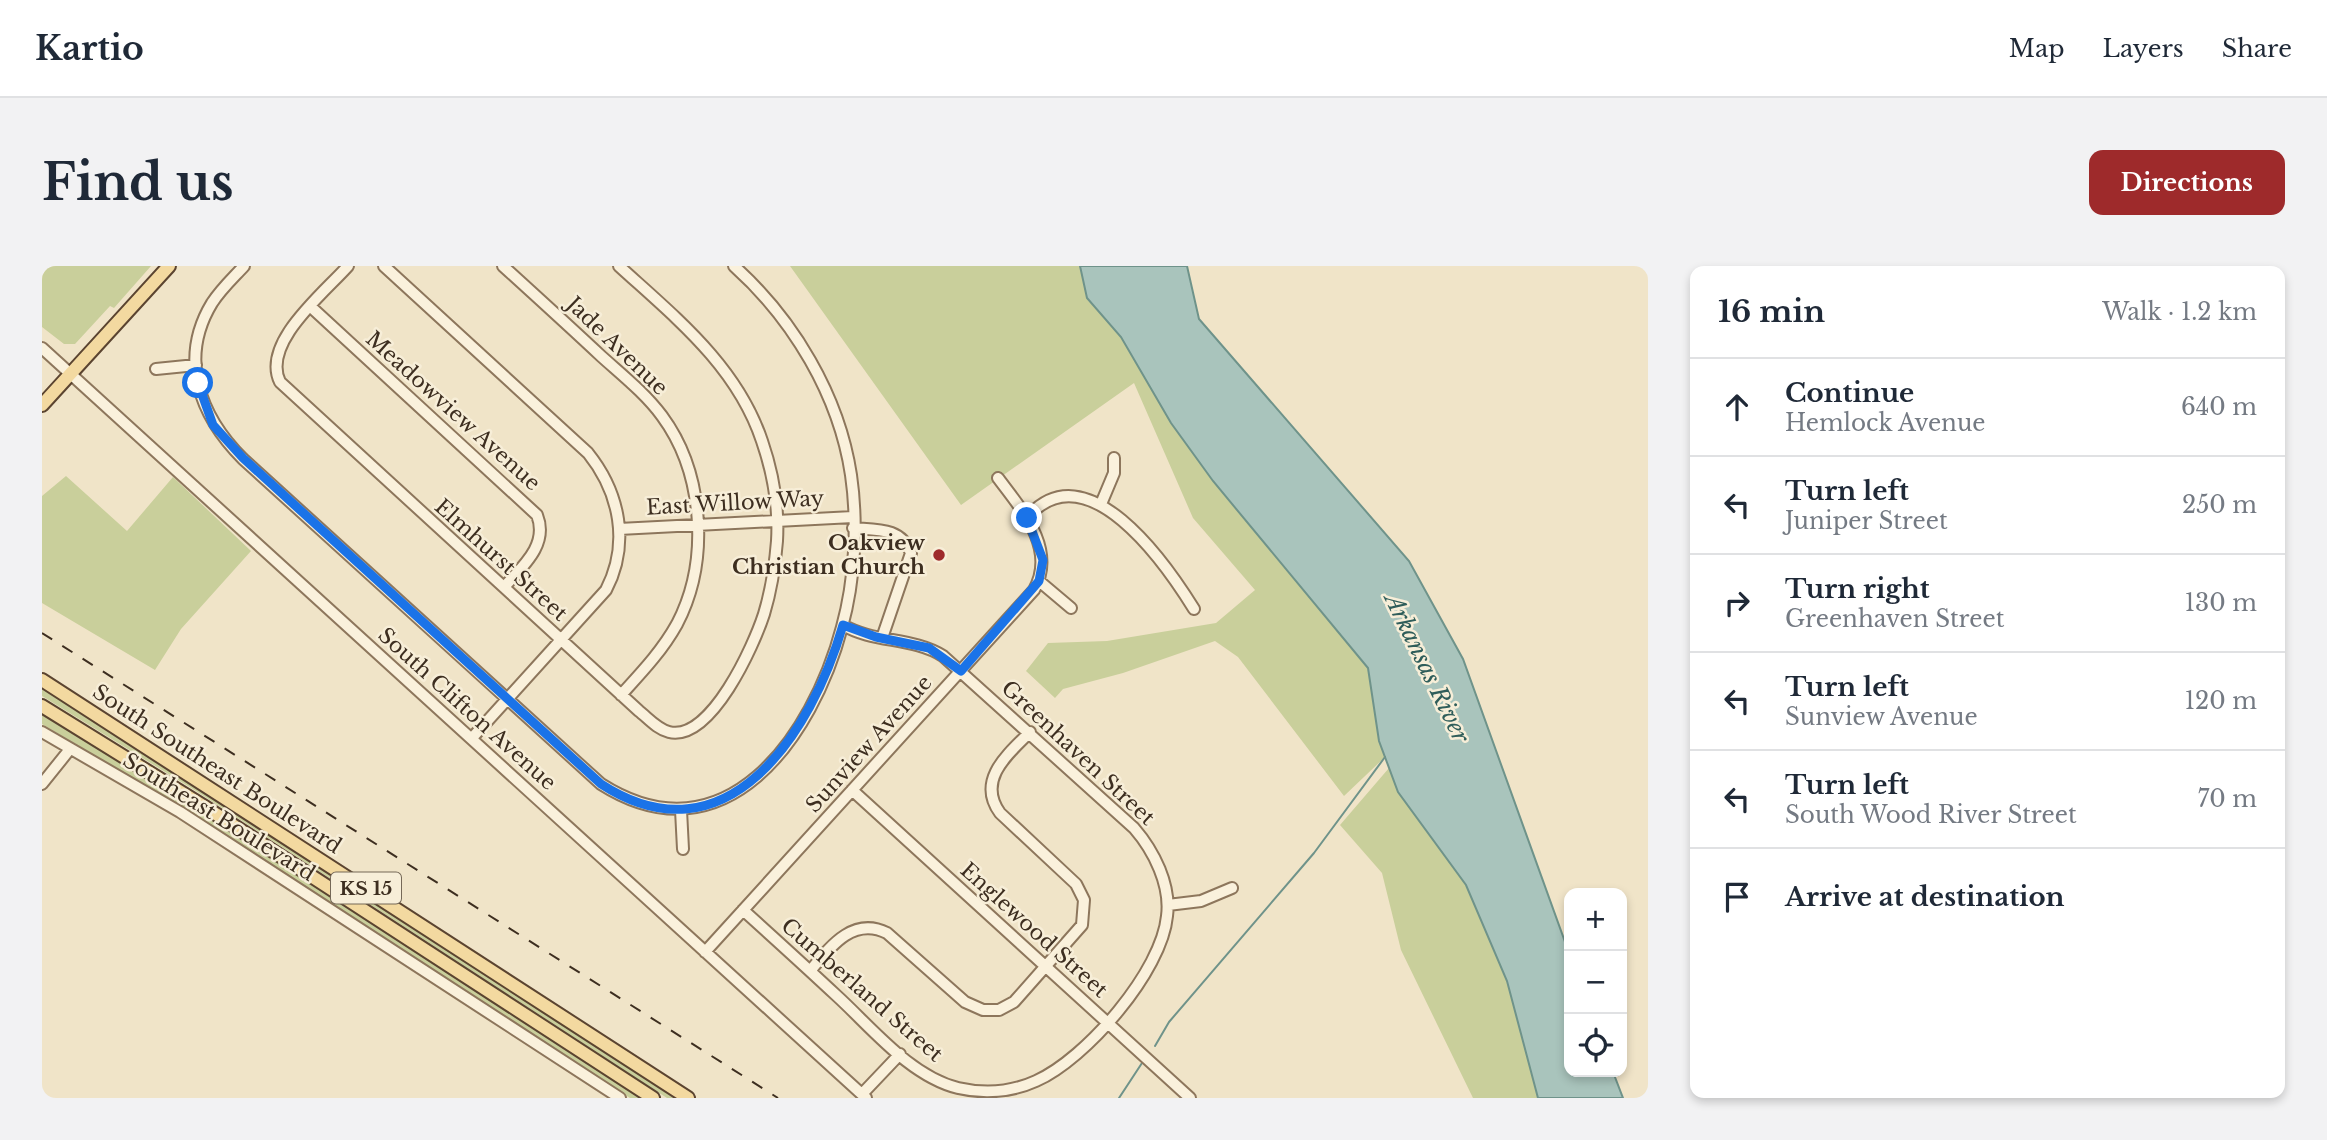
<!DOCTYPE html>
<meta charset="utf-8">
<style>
body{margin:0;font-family:"Libre Baskerville",serif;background:#f2f2f3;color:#1f2937}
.controls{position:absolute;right:21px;bottom:21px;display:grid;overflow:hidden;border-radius:14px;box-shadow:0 4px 10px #0003}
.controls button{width:63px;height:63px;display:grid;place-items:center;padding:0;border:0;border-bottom:2px solid #e0e1e3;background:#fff;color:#1f2937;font:35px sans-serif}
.stop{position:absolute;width:21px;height:21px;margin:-16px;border:5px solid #1a73e8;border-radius:50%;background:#fff}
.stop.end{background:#1a73e8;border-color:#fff;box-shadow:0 2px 7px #0008}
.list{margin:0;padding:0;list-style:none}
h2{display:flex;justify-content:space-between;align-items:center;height:91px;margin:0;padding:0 28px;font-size:30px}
h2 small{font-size:23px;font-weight:400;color:#747a83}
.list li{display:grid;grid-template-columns:46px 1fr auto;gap:21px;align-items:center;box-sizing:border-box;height:98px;padding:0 28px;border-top:2px solid #e0e1e3}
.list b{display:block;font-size:26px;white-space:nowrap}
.list p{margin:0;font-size:23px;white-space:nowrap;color:#747a83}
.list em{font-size:23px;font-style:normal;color:#747a83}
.icon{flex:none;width:38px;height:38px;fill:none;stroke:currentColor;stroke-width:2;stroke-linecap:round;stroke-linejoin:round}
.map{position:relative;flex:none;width:1606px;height:832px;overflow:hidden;border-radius:14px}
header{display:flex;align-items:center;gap:42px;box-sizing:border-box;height:98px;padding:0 35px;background:#fff;border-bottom:2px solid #e0e1e3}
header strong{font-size:33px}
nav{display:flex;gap:38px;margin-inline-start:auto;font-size:24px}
.intro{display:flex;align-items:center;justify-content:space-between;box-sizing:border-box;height:168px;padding:0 42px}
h1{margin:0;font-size:49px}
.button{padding:18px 32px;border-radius:14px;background:#9e2a2b;color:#fff;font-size:24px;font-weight:700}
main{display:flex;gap:42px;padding:0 42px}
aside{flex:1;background:#fff;border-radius:14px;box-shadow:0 4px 10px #0003}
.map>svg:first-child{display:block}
</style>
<header>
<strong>Kartio</strong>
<nav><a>Map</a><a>Layers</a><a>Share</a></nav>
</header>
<div class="intro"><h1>Find us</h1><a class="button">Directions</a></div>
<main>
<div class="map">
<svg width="1606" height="832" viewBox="0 0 1606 832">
<rect width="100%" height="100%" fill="#f0e4c8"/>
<path fill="#c9cf9b" d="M0 0H109L72 42 68 40 33 78H22L0 61Z
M748 0H1038L1045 32 1079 71 1129 157 1171 215 1326 402 1343 491 1302 530 1196 391 1173 375 1081 407 1021 423 1013 432 984 405 1006 377 1065 375 1174 357 1213 324 1151 252 1092 117 919 239Z
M24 210 85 265 131 211 209 285 139 363 113 404 0 337V230Z
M0 421 639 832H625L154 525 0 430Z
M0 445 61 482 602 832H588L131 536 0 458Z
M1347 502 1356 526 1424 619 1465 715 1496 832H1431L1359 684 1340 607 1298 559Z"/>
<path fill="#a9c4bc" stroke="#6f938a" stroke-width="2" d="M1038 0H1145L1157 53 1367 295 1421 393 1527 687V806H1571L1581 832H1496L1465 715 1424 619 1356 526 1337 475 1326 402 1171 215 1129 157 1079 71 1045 32Z"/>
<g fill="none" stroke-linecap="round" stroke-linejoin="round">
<path stroke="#6f938a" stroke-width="2" d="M1113 780 1127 756 1272 587 1343 491
M1077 832 1100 797"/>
<g stroke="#8d765c" stroke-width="14">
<path id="minor" d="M202 0C191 12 179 23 170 37 136 93 158 150 201 193L559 518C683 597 771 471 800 361 813 314 816 257 809 209 797 129 751 53 692 0
M306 0C282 27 219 77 238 116L597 445C606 452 615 463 627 466 669 476 712 379 722 348 729 325 733 300 735 275 737 241 731 207 720 175 695 100 634 52 577 0
M342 0 546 187C578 227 588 278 564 324L430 472
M461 0C494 30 527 60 559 90 580 109 603 127 620 150 662 207 668 295 635 358 620 385 600 406 579 429
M269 41 495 249C507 279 480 301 462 321
M0 82 824 832
M114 103 154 99
M1059 238 1072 207V192
M985 252C1044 182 1124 298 1152 343
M811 262C834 264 859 261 869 287L840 372
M577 263 811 251
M997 315 1029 342
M0 466 138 546 578 832
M0 518 28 483
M810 524 1148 832
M639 544 641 583
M1126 639 1159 635 1190 622
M701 644C732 672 764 701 795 730 830 762 868 810 916 822 942 828 970 826 994 815 1044 793 1120 705 1125 650 1129 619 1112 585 1092 562L901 390C871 371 831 377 801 359
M663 686 992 324C1015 283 980 244 956 212
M768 705C788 681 811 650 845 667L923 736 941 744H957L972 736 1040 659 1042 634 1034 618 958 547C934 514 966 488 988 466
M820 828 858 788"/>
</g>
<g stroke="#5b4430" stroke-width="16">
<path id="major" d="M0 139 127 0
M0 414 646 832
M0 440 163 541 611 832"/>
</g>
<use href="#minor" stroke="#faf1dc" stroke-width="10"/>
<use href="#major" stroke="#f3d9a0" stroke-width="12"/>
<path stroke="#3d2e20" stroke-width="2" stroke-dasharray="12 12" stroke-linecap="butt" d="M0 367 736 832"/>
</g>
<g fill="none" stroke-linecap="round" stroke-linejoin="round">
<path stroke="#1a73e8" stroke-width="9" d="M156 117 171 159 201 192 559 518C685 600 770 466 801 359L834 371 887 382 919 405 997 315 1001 294 985 252"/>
</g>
<circle fill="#9e2a2b" stroke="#f7eed8" stroke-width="2.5" cx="897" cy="289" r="7"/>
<g text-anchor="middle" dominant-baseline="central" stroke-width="5" stroke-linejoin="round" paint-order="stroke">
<rect fill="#f7eed8" stroke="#756857" stroke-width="2" x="289" y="606.5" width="70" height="31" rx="5"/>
<g font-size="19" font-weight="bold" fill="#3d2e20">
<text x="324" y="622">KS 15</text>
</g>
<g font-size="21" fill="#3d2e20" stroke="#f7eed8">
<text transform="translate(575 80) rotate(44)">Jade Avenue</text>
<text transform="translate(411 145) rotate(42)">Meadowview Avenue</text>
<text transform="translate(693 237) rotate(-3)">East Willow Way</text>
<text transform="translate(459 294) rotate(42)">Elmhurst Street</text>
<text transform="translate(425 443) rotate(42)">South Clifton Avenue</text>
<text transform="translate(827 478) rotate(-48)">Sunview Avenue</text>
<text transform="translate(1036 487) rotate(43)">Greenhaven Street</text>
<text transform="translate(175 503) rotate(33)">South Southeast Boulevard</text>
<text transform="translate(177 551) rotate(32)">Southeast Boulevard</text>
<text transform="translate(992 664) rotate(42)">Englewood Street</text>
<text transform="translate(820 724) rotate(41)">Cumberland Street</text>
</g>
<g font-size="21" font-weight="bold" fill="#3d2e20" stroke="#f7eed8" text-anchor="end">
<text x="883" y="277">Oakview<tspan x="883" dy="24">Christian Church</tspan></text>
</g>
<g font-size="23" font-style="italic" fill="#2f5d5a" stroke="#f7eed8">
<text transform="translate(1385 402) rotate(64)">Arkansas River</text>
</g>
</g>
</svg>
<div class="controls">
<button>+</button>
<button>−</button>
<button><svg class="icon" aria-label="locate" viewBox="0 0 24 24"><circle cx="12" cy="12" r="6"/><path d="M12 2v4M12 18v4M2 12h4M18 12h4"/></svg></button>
</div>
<div class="stop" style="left:156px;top:117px"></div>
<div class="stop end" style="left:985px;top:252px"></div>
</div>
<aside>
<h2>16 min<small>Walk · 1.2 km</small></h2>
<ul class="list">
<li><svg class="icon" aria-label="ahead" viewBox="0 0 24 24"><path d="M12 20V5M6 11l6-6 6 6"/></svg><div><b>Continue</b><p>Hemlock Avenue</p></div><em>640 m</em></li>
<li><svg class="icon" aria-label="left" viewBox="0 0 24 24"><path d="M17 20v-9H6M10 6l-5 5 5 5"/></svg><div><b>Turn left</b><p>Juniper Street</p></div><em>250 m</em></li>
<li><svg class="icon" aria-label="right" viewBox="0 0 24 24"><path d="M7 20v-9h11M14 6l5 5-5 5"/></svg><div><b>Turn right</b><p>Greenhaven Street</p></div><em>130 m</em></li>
<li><svg class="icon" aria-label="left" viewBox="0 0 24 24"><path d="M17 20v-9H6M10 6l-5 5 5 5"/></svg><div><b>Turn left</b><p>Sunview Avenue</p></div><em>120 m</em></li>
<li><svg class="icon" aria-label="left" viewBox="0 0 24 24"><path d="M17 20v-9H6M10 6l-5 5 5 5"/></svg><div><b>Turn left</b><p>South Wood River Street</p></div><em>70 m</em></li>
<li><svg class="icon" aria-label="arrive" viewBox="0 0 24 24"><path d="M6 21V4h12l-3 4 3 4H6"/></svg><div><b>Arrive at destination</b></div></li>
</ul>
</aside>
</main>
